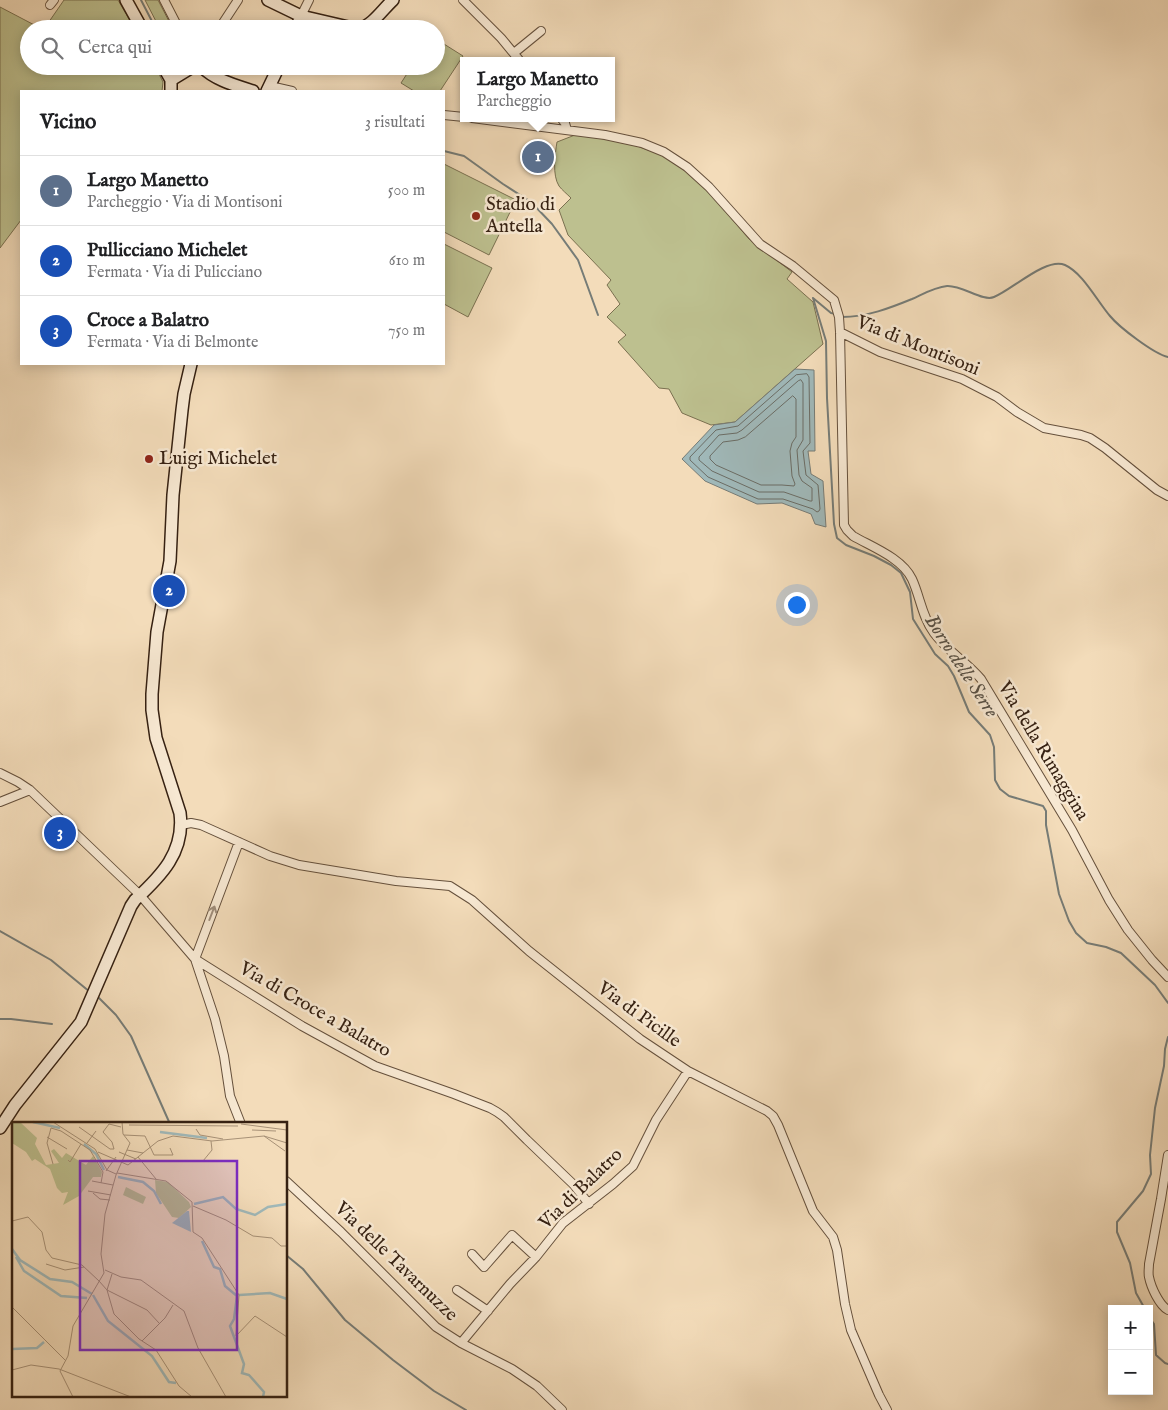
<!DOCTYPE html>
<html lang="it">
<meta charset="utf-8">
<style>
body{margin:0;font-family:"IM FELL English",serif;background:#f6f6f6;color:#202124}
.controls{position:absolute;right:15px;bottom:15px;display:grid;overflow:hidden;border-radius:0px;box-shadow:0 2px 12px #0003}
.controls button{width:45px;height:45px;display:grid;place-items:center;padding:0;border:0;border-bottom:1px solid #e0e0e0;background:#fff;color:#202124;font:25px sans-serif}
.you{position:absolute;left:796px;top:604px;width:18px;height:18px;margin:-12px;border:4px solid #fff;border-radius:50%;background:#1a73e8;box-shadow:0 0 0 8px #1a73e833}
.badge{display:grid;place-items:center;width:32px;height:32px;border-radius:50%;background:#8f2418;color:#fff;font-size:16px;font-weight:700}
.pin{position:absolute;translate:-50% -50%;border:2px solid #fff;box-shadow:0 1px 5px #0006}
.popup{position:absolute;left:460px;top:57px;width:155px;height:65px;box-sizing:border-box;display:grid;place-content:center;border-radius:0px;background:#fff;filter:drop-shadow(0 1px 4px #0005);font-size:16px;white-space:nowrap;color:#757577}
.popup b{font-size:19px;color:#202124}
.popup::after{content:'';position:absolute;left:50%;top:100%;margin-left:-10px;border:10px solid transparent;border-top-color:#fff}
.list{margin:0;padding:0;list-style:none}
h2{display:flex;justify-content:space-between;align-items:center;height:65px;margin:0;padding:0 20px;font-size:21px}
h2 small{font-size:16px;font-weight:400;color:#757577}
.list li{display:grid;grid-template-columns:32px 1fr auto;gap:15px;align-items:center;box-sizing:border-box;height:70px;padding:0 20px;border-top:1px solid #e0e0e0}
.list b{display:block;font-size:19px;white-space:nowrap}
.list p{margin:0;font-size:16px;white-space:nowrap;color:#757577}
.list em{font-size:16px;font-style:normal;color:#757577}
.icon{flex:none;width:28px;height:28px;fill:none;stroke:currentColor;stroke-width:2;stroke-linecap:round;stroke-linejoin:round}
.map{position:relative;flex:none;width:1168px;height:1410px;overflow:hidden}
.search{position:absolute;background:#fff;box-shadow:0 2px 12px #0003;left:20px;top:20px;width:425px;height:55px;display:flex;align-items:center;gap:12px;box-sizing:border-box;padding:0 18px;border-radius:28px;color:#757577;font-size:19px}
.panel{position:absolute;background:#fff;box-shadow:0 2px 12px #0003;left:20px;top:90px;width:425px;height:275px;border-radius:0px}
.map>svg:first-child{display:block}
</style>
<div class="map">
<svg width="1168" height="1410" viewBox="0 0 1168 1410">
<rect width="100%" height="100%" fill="#f3dcba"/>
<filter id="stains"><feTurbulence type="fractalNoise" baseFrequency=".004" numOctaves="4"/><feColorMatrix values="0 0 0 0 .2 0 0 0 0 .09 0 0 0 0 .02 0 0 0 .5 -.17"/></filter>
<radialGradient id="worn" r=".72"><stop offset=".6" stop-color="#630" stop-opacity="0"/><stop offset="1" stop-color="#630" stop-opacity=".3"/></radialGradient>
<path fill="#bdc08f" stroke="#7a7050" d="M64 0H118L135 29H44Z
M145 0H158L173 29H160Z
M0 7 42 29H29V66H155L163 82 162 91H21V220L0 248Z
M436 39 463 56 440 91H414L401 83 412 66H436Z
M575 135 605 139 637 146 662 155 678 165 709 192 749 239 792 272 787 279 813 302 823 344 735 422 711 425 682 413 669 389 659 388 618 342 626 335 607 317 620 304 607 285 611 280 568 235 559 210 571 198C567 194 562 190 559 186 552 175 555 154 557 142Z
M444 164 516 200 489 255 444 232Z
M444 244 492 268 468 317 444 304Z"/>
<path fill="#a0b9ba" stroke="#767c77" d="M795 369 814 370 815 451H808L811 474 823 481 826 527 815 524 811 514 782 503 757 504 705 481 682 459 714 425 735 422Z"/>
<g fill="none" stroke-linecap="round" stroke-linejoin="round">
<path stroke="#6b6d66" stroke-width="1" d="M807 374 809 377 810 443 803 451 806 475 818 485 820 509 819 511 817 512 813 509 783 499H758L708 477 690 460V457L716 430 738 426 796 375Z
M801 380 803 383V440L797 450 799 475 802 481 812 488V501H810L784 492H759L712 471 699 460V457L719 435 737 433 742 430 798 381Z
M793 396 796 399V437L792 443 790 451 792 476 795 484 794 486 782 485H761L716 465 710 459V456L723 442 738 440 745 437Z"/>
<path stroke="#767c77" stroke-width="2" d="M141 0 156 29
M444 151 464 156 503 184 531 202 552 224 578 260 598 315
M813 298 826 341 827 398 834 524 837 538 846 545 874 556 891 565 901 573 910 592 913 619 935 654 948 666 954 676 969 712 990 735 994 747 995 780 1000 789 1009 796 1043 806 1046 811V825L1059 894 1069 921 1076 933 1087 943 1106 947 1121 953 1155 985 1168 1003
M813 298 831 313 836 314
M842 317C867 317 890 308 912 299 923 294 935 287 947 286 962 285 983 302 994 297 1012 290 1046 257 1065 265 1083 273 1097 301 1110 316 1119 327 1154 354 1168 357
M0 931 51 960 90 992
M98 997 116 1015 131 1036 170 1124
M0 1019H11L52 1024
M286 1255 303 1269 345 1320 393 1360 434 1391 466 1410
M1145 1309 1136 1293 1130 1263 1117 1232V1222L1143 1191 1151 1174 1150 1155 1155 1108 1164 1066 1165 1049 1168 1037
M1149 1317 1154 1324 1156 1355 1165 1363 1168 1364"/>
<g stroke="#65503c" stroke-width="10">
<path id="street" d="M164 0 179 29
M463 0 501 38 520 61
M50 5 54 0
M301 16 309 0
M219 29 238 0
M514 53 541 31
M270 86 292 91
M444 115 464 117
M472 118 605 135 642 143 664 152 687 167 709 187 760 244 793 266 834 300 839 317 840 332 844 525 847 530 853 536C872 547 902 558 912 579 920 596 922 617 934 633 947 651 967 662 981 679L1072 830 1109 900 1128 930 1152 960 1168 977
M561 118 565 123 567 130
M840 332 880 352 962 379 997 397 1017 412 1044 428 1081 435 1090 438 1105 448 1157 490 1168 496
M0 773 18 782 30 790 140 895 195 959 215 1019 224 1056 230 1096 241 1124
M0 802 30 790
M181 825 191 823 201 825 270 856 299 865 396 881 450 886 472 900 529 951 640 1039 688 1071 767 1111 773 1116 778 1125 813 1211 833 1237 837 1250 845 1304 851 1330 879 1395 887 1410
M195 959 302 1026 375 1066 454 1094 490 1108 497 1112 504 1117 527 1140 573 1184 589 1204
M195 959 239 842
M1168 1155 1161 1199 1149 1264C1149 1268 1148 1273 1149 1277 1151 1287 1159 1305 1168 1310
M286 1181 341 1232 436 1327 461 1343 512 1369 537 1386 562 1410
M472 1254 484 1267 512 1235 536 1257
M457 1290 488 1311
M461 1343 510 1284 536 1257 563 1223 613 1184 633 1166 656 1120 688 1071"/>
</g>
<g stroke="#362112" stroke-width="14">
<path id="secondary" d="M126 0 142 29
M268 0 301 16 357 29
M296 29 301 16
M359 29C373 25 383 9 393 0
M163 66 171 80V91
M201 66C215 80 234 85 253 91
M171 80 194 66
M267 91 279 66
M0 1128 15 1105 81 1022 131 906 135 900C161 876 185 852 180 813L156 738 152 710V694L157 632 170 561 173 495 182 410 184 394 191 364"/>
</g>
<use href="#street" stroke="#f7e8d2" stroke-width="8"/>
<use href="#secondary" stroke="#f7e8d2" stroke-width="11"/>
</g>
<defs><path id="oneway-shaft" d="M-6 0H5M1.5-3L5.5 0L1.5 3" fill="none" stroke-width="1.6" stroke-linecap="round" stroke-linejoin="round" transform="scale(1.25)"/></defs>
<use stroke="#a08e7c" href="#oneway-shaft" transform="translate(212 913) rotate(-69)"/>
<g fill="#8f2418" stroke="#f7e8d2" stroke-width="2">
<circle cx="476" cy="216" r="5"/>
<circle cx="149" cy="459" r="5"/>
</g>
<g text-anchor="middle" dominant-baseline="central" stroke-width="5" stroke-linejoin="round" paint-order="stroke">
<g font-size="19" fill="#362112" stroke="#f7e8d2" text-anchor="start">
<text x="486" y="205">Stadio di<tspan x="486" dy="22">Antella</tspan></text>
<text x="159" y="459">Luigi Michelet</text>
</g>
<g font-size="19" fill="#362112" stroke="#f7e8d2">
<text transform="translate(918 346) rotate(22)">Via di Montisoni</text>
<text transform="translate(1043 751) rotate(59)">Via della Rimaggina</text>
<text transform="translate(315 1010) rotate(30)">Via di Croce a Balatro</text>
<text transform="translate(639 1015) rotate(36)">Via di Picille</text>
<text transform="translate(581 1189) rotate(-44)">Via di Balatro</text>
<text transform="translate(396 1262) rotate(44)">Via delle Tavarnuzze</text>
</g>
<g font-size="20" font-style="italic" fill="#564f44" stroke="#f7e8d2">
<text transform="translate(961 666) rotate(57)">Borro delle Serre</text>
</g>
</g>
<g transform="translate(12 1122)">
<rect width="275" height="275" fill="#f3dcba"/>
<path d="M0 0H8L25 16 23 22 34 43 47 41 39 29 42 27 50 36 54 31 74 43 81 34 90 50 89 55H81L67 74 51 83 56 70 50 71 45 66 38 47 23 37 20 39 14 30 0 21ZM143 58 156 60 177 80 179 85 167 96 160 95 144 71ZM114 65 134 75 131 82 111 73Z" fill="#bdc08f"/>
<path d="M175 89H177L179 110 160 101Z" fill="#a0b9ba"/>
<path fill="none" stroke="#a0b9ba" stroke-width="2.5" d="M21 0 48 6M148 10 195 16M72 22 84 32 92 48M106 55 131 60 142 69 149 82M182 82 211 75 224 87 243 93 256 85 275 82M190 119 202 145 208 147 213 164 225 174 222 197 218 204 232 242 230 251 237 253 252 270 251 275M0 127 8 138 38 157 60 160 80 172M4 135 12 149 49 174 75 176M81 173 96 199 140 234 157 260 164 261M227 173 258 171 275 177M0 227 25 226 32 220"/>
<path fill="none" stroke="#a79177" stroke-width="1" d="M41 0 83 27 95 48 104 52M229 2 275 8M117 3 226 4M67 5 98 27M39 6 49 9 78 28 91 50 89 61M39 6 35 21 41 42M184 7 188 13 211 17M240 8 264 9M112 13 133 14 142 33H161L158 26M252 14 273 29M35 15 55 27M75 21 84 9M98 27H102L100 20 91 10 97 2 109 5M115 28 131 31M86 30 116 43 146 19 161 14 200 19 252 14 275 21M107 30 124 37M126 35 144 57M56 38 58 40 69 22M191 39 200 28 199 19M94 49 104 35M105 51 154 59 180 80 181 110 190 116 227 173 224 214 243 194 275 215M80 59 101 63M76 69 99 73M81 71 88 77 98 78M181 84 214 98 241 114 260 116 269 124H275M0 99 16 95 30 110 34 128 40 136 70 143 87 159 95 168 102 192 127 217 144 228 167 264 180 275M34 142 53 148 72 145M93 148 109 155 129 158 172 189 186 226 214 275M95 168 135 188 147 201M95 168 100 152M0 185 54 239M130 219 153 196 161 183M0 248 19 243 47 247 119 275M61 275 48 249 56 234 61 204 92 151 89 132 93 92 104 53 118 21 111 12 110 0"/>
<path fill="#7b2cbf" fill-opacity="0.15" stroke="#7b2cbf" stroke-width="2.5" d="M68 39H225V228H68Z"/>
<rect width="275" height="275" fill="none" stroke="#362112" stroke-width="2.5"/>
</g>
<rect width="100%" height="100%" filter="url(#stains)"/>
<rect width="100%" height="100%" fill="url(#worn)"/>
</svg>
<div class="controls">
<button>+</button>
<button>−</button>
</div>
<div class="you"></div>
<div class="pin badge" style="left:538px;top:157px;background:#5c6f8a">1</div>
<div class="popup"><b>Largo Manetto</b>Parcheggio</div>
<div class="pin badge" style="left:169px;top:591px;background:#1a4fb4">2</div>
<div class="pin badge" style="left:60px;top:833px;background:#1a4fb4">3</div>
<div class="search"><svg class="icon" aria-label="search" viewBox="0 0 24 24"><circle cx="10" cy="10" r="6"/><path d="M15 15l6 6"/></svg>Cerca qui</div>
<section class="panel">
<h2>Vicino<small>3 risultati</small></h2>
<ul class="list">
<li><span class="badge" style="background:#5c6f8a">1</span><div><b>Largo Manetto</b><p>Parcheggio · Via di Montisoni</p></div><em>500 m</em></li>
<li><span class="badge" style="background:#1a4fb4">2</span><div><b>Pullicciano Michelet</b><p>Fermata · Via di Pulicciano</p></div><em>610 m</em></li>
<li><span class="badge" style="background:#1a4fb4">3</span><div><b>Croce a Balatro</b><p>Fermata · Via di Belmonte</p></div><em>750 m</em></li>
</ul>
</section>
</div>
